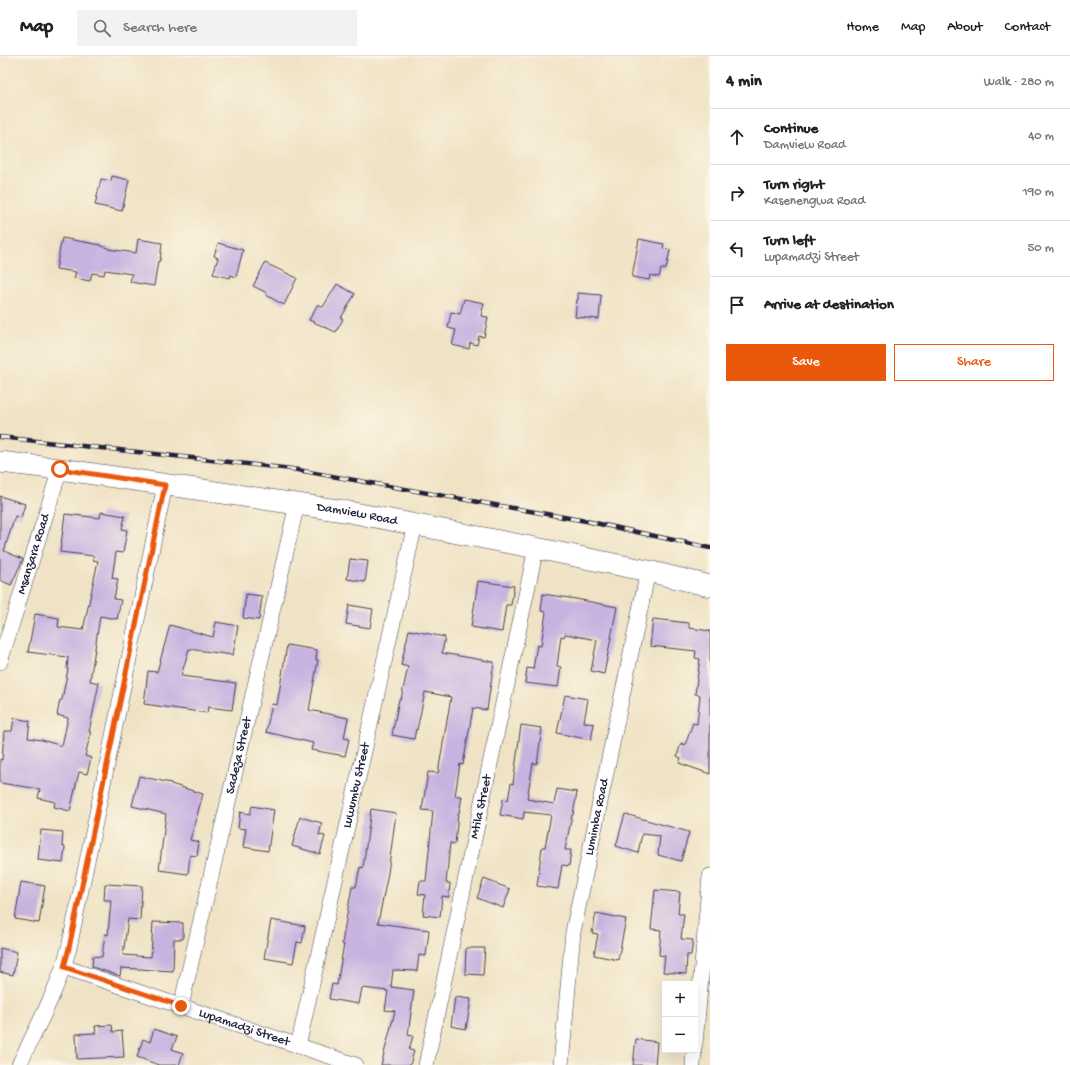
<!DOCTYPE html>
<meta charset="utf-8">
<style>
body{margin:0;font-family:"Gochi Hand",sans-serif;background:#f2f2f2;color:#202124}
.controls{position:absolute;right:12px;bottom:12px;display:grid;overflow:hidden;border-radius:0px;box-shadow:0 4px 16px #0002}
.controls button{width:36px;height:36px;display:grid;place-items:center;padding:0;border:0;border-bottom:1px solid #e0e0e0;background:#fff;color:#202124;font:20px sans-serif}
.stop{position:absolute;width:12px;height:12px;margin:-9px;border:3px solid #ea580c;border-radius:50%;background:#fff}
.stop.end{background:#ea580c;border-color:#fff;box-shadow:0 1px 4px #0008}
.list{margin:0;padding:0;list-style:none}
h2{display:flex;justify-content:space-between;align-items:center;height:52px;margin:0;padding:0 16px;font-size:17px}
h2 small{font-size:13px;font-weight:400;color:#757577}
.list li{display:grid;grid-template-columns:26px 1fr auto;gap:12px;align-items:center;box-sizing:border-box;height:56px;padding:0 16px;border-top:1px solid #e0e0e0}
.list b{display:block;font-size:15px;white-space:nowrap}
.list p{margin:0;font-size:13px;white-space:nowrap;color:#757577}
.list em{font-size:13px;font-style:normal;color:#757577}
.actions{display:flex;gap:8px;padding:12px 16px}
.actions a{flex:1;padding:9px 0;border:1px solid #ea580c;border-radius:0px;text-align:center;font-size:14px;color:#ea580c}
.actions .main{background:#ea580c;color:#fff}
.icon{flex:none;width:22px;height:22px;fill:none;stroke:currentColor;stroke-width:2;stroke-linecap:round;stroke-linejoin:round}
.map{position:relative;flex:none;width:710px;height:1009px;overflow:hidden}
header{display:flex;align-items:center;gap:24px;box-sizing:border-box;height:56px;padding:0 20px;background:#fff;border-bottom:1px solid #e0e0e0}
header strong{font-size:19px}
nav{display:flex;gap:22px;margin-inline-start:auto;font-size:14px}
.search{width:280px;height:36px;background:#f2f2f2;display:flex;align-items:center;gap:10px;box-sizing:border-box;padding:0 14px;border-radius:0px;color:#757577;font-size:15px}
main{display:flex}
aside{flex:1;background:#fff}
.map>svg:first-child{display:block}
</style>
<header>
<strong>Map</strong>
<div class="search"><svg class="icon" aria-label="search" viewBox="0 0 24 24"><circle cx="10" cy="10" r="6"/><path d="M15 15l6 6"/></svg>Search here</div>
<nav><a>Home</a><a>Map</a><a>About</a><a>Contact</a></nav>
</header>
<main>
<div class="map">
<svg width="710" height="1009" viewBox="0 0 710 1009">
<rect width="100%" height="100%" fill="#fcf5e5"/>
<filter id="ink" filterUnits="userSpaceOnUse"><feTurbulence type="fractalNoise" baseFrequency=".025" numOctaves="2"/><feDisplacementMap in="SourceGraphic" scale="8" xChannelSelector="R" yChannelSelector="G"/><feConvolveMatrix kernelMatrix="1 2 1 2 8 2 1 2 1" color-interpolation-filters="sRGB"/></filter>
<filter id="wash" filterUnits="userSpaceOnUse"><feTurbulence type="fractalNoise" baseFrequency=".012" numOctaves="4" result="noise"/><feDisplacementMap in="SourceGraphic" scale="16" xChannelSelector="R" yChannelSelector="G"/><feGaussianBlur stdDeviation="0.9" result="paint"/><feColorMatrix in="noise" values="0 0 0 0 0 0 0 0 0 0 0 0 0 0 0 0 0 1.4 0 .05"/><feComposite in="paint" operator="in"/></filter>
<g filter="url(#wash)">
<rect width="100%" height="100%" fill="#f0e3c5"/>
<g id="blocks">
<path fill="#c8b3e0" d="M112 120 129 124 122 155 95 149 101 123 111 125Z
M62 182 101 189V190L109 192 108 193 136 197 138 183 162 187 160 205H158L154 230 130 226 132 218 105 214 104 219 92 217 90 225 74 222 76 216 56 213Z
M639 183 664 188 663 192 670 194 666 213H661L659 221 650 219 649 224 632 221Z
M218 187 243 194 236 221 231 219 230 222 213 218 218 202 214 200Z
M265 207 297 222 284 249 266 239 267 237 253 230Z
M337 228 355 238 341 262 343 263 336 276 309 264 318 248 323 251Z
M578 237 601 239 599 263 575 261 577 244H578Z
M464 243 484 247 481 260 488 261 484 281 479 280 477 289 470 287 469 293 452 289 456 274 448 272 451 256 460 258Z
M0 440 25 448 21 462 15 460 4 495 23 503 11 529 0 524Z
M101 456 125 460 122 473 127 474 123 497 116 496 112 522 118 523 114 543 121 544 117 563 100 560 90 625 99 627 89 676H91L85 700 91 702 87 718 79 716 70 755 54 751 55 746 38 742 40 733 0 727V703L2 704 4 675H12L14 662 30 665 28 682 42 684 62 690 68 662 57 659 60 644H62L68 613H67L68 601 28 596 35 558 59 562 58 571 83 574 98 505 93 504 94 500 60 496 65 458 100 462Z
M350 503 368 505 365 526 347 523Z
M478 525 514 530 511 549H506L502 576 471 571Z
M246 538 262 540 259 564 243 562Z
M543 538 576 543 617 551 604 618 591 615 597 584 565 578 564 581 561 580 557 610 561 611 558 631 525 627 527 612 533 613 537 589 541 590 546 556 541 555Z
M349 549 373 553 370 572 346 568Z
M653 563 689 567V572L710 575V718L679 707 681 702 677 700 681 687 685 689 693 667 697 668 700 639 695 638 700 603 695 602 696 595 650 590Z
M216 566 238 570 233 599 189 593 181 620 236 627 232 654 208 651 207 657 144 648 148 615 157 616 170 569 213 581Z
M409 574 445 581 442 597 494 606 487 654 473 652 463 709 460 708 455 740H462L459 757H458L455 788 450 787 446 827H450L449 841 442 840 440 861 423 859 425 839 418 838 420 825H426L433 755 422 754 428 716 438 717 451 641 425 636 417 674 416 673 414 683 392 679 399 643H401L408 611 401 609Z
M287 589 317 594 316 604H318L309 654 348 662 344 682 349 683 345 700 311 694 313 687 266 676 272 648 277 649Z
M565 639 588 643 584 666 594 668 591 684 557 677Z
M521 669 542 672 537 708 533 707 527 743 554 748 557 733 577 736 573 759H572L565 794H571L569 810 562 809 558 833 537 830 542 791H545L551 759 524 756 523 763 500 759 503 743 508 744 511 727 513 728Z
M139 720 171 727V728L203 738 190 784 199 786 197 800 190 799 188 818 159 814 166 758 132 750Z
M252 750 274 754 268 795 243 791 246 773 238 772 240 756 250 758Z
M371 753 396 757 388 817 378 867 429 874 426 900 419 899 417 915 393 914 391 931 414 934 408 979 413 980 409 994 414 995 410 1009H381L395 955 385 954 388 935 362 932 359 948 329 943 332 928 337 929 344 888H342L344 875 352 831H356L360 811 363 812Z
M625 758 689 776 681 805 658 799 660 780 642 778 638 797 616 790Z
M300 761 322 767 319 779 325 780 320 798 292 790Z
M41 774 63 776 62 790 65 791 63 807 38 804Z
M484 823 510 833 503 852 477 842Z
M21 826 45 830 39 867 15 863Z
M105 828 142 830 140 864 128 863 123 899 151 901 153 866 183 867V883H174L173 915 121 912 120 920 92 911 93 900 102 901 105 878 108 879 111 844H104Z
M655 834 680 836 678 858H684L681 883 693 884 691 899H687L686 918 663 916 665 900 659 899 661 874 651 873Z
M596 857 626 863 618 904 594 899 598 878 592 877Z
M271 864 305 870 302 887 297 886 293 907 264 902Z
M0 892 17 896 13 919 0 916Z
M466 892H485L483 919 465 918Z
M455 941 471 943 466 973 451 970Z
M112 969 113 976 122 975 124 1001 77 1003 76 978 96 977 95 970Z
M154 973 177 981 172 993 183 997 179 1009H159L137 1001 143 983 150 986Z
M636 983 657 986 655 1009H633Z"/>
</g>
</g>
<g filter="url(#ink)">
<use href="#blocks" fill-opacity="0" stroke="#413f50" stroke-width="1"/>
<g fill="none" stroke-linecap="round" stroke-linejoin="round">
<g stroke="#413f50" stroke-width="16">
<g id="street">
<path id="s1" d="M0 606 60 413"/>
<path id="s2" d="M64 911 356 1009"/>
<path id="s3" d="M181 950 297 448"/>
<path d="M695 988 710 820"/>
<path id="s4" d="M298 990 415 468"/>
<path d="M19 1009C37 971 58 933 69 892L165 429"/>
<path id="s5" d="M426 1009 536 492"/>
<path id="s6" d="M561 1009 573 876 648 515"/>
<path d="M693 1009 694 994"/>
</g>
</g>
<g stroke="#413f50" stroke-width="22">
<g id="secondary">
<path id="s7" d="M0 406 60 413 344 455 536 492 648 515 710 530"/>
</g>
</g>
<use href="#street" stroke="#fff" stroke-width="15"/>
<use href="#secondary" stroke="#fff" stroke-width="21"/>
<g stroke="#22223b" stroke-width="4.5">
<path id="rail" d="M0 381 292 413 586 465 710 492"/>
</g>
<use href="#rail" stroke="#fcf5e5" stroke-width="3" stroke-dasharray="9" stroke-linecap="butt"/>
</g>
</g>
<g fill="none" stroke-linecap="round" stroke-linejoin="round" filter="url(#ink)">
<path stroke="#ea580c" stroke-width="5" d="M60 413 165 429 69 892 64 911 181 950"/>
</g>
<g text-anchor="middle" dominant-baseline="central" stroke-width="3.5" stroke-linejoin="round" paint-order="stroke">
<g font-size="13" fill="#22223b" stroke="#fcf5e5">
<text stroke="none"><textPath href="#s7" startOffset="361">Damview Road</textPath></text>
<text stroke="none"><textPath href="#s1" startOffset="113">Msanzara Road</textPath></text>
<text stroke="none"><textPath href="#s3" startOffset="257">Sadeza Street</textPath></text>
<text stroke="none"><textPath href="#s4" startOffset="267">Luwumbu Street</textPath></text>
<text stroke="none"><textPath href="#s5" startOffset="264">Mtila Street</textPath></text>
<text stroke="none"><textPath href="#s6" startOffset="251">Lumimba Road</textPath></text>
<text stroke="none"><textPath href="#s2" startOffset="190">Lupamadzi Street</textPath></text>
</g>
</g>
</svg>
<div class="controls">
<button>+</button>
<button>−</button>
</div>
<div class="stop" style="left:60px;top:413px"></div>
<div class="stop end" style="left:181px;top:950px"></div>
</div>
<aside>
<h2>4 min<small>Walk · 280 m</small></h2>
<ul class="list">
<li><svg class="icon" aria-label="ahead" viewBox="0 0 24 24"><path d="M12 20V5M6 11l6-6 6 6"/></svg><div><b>Continue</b><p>Damview Road</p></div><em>40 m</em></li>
<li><svg class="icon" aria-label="right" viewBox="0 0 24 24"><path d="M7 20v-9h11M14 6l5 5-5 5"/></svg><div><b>Turn right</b><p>Kasenengwa Road</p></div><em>190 m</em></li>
<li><svg class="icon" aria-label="left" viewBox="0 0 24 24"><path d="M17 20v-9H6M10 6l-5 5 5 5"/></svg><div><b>Turn left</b><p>Lupamadzi Street</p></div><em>50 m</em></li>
<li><svg class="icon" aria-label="arrive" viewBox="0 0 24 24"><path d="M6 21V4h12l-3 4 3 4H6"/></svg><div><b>Arrive at destination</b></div></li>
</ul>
<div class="actions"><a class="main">Save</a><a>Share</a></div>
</aside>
</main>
